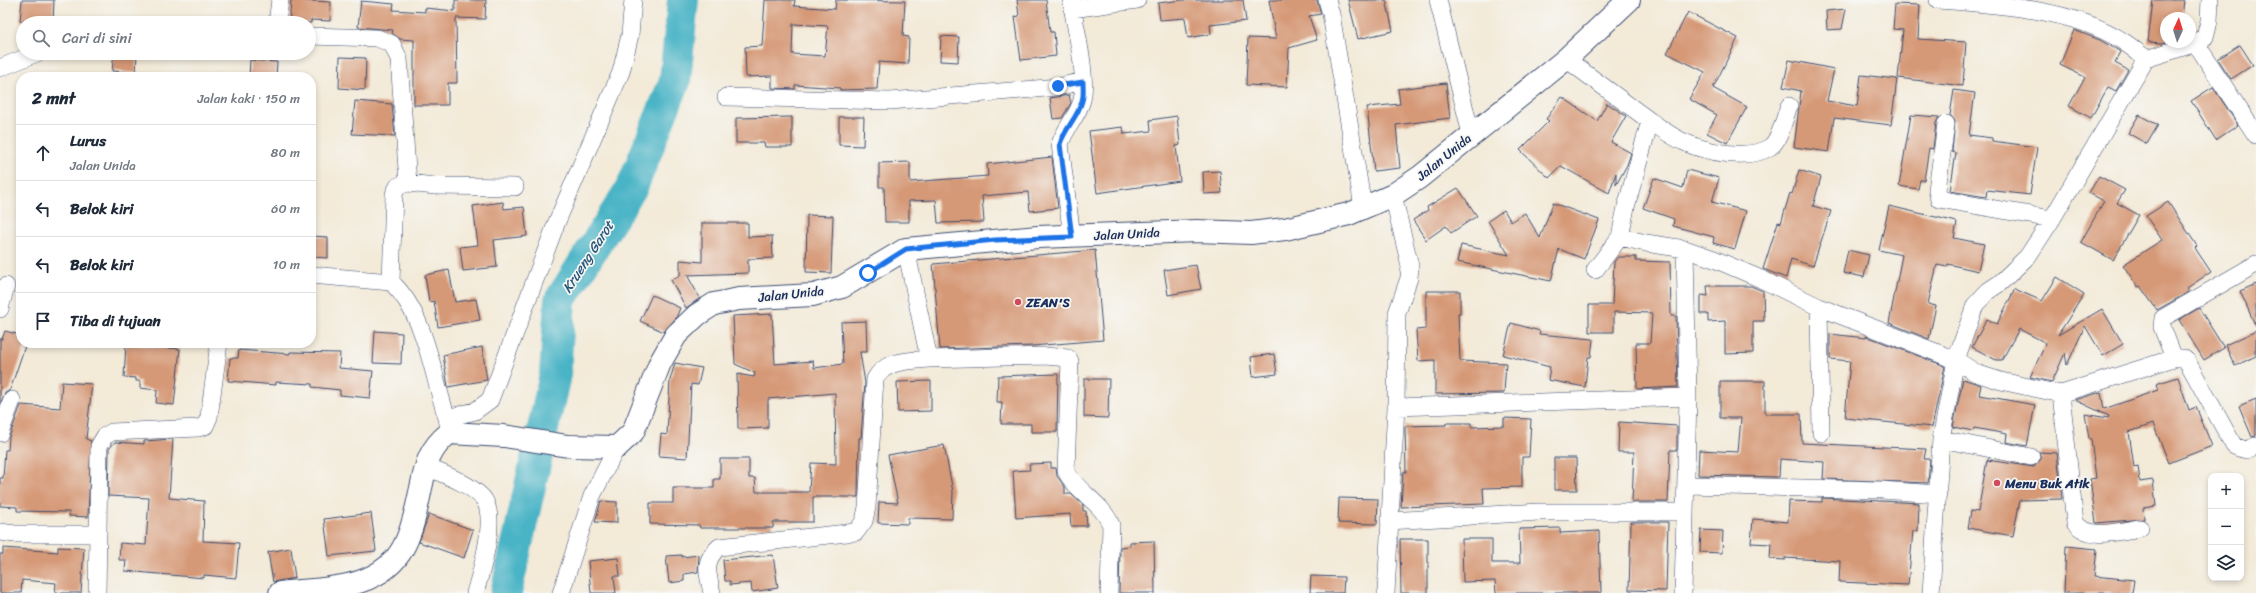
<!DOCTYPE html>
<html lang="id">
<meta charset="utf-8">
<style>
body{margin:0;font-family:Sriracha,sans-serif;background:#f2f2f3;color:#1f2937}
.controls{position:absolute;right:12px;bottom:12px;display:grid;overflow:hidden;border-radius:8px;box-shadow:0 2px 6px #0003}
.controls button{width:36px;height:36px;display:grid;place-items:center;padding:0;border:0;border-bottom:1px solid #e0e1e3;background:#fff;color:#1f2937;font:20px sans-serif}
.compass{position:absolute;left:2160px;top:12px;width:36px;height:36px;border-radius:50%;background:#fff;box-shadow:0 2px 6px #0003;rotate:4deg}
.stop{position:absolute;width:12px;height:12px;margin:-9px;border:3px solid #1a73e8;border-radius:50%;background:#fff}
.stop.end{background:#1a73e8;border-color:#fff;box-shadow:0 1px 4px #0008}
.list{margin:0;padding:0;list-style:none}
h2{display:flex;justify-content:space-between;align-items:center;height:52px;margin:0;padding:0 16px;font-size:17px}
h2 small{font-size:13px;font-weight:400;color:#747a83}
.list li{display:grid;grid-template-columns:26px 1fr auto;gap:12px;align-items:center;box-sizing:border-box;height:56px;padding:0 16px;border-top:1px solid #e0e1e3}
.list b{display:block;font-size:15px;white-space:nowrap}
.list p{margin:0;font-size:13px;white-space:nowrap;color:#747a83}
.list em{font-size:13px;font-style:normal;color:#747a83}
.icon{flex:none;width:22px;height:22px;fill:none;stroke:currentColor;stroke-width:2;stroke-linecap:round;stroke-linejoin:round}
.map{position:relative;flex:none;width:2256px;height:593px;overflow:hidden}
.search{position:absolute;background:#fff;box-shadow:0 2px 6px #0003;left:16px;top:16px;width:300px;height:44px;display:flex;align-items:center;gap:10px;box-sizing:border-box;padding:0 14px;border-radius:22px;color:#747a83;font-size:15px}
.panel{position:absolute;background:#fff;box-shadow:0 2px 6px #0003;left:16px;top:72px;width:300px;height:276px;border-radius:16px}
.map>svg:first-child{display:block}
</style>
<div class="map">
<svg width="2256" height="593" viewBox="0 0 2256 593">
<rect width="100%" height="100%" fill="#f6f6f2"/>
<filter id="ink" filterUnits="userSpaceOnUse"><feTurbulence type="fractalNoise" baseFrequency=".025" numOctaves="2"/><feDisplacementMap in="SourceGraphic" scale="8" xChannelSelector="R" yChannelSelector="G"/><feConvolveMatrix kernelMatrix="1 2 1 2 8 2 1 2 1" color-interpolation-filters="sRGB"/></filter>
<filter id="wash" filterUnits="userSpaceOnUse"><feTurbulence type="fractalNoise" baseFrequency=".012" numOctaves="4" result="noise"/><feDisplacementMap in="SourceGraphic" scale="16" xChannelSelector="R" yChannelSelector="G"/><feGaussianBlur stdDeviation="0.9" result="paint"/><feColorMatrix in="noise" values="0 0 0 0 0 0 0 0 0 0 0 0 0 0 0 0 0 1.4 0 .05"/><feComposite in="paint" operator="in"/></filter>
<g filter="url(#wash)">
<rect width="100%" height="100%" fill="#f3ead8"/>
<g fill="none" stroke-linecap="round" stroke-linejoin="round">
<path stroke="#49b4c6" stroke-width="32" d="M506 593 555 375 560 300 632 187 675 81 683 0"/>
</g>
<g id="blocks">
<path fill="#d69977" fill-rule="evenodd" d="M22 0H54L53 23 20 21Z
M291 0 331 2 330 21 311 20V23H289Z
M455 0H486L485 19 456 18 457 83H448V105H414V40L400 39 392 33 393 30 358 27 361 1 394 4 393 10 425 12V8L455 11Z
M765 0H795L794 6 835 9 836 0 905 1 903 36 909 37 908 64 879 62 877 89 840 90V88L795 85V89L772 88V76L746 77 745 47 762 46ZM793 24 828 26 825 56 792 54Z
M1017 0H1046L1050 32H1054L1056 56 1021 60 1015 17 1019 16Z
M1182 0H1243L1246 21 1210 25 1211 34 1188 38 1185 18 1160 20 1158 3Z
M1269 0H1317L1321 14 1309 16 1317 40 1289 48 1287 87 1246 85 1248 38 1276 39Z
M1348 0H1386L1393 31 1358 39Z
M2153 0H2184L2182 18H2166V42L2163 43 2148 42Z
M1895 4 1920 5 1918 39 1966 42 1963 86 1898 78 1903 30 1893 29Z
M1846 9 1842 29 1827 30 1826 11Z
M1688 12 1738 38 1713 88 1747 107 1727 143 1707 133 1717 115 1689 99 1705 72 1667 53Z
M2074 30 2100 40 2121 52 2115 63 2128 70 2116 91 2108 87 2091 118 2069 106 2085 77 2060 65Z
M941 36 959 37 958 62 940 61Z
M2240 45 2253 65 2231 79 2218 59Z
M114 53H137L136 73 112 71Z
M340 57 366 58 365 90 339 88Z
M250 60 277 62 276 77H249Z
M1789 60 1834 69 1827 101 1857 106 1861 75 1897 79 1891 125 1834 118 1829 152 1794 147 1801 91 1783 87Z
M1446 83 1450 118 1396 125 1400 168 1374 171 1367 107 1400 104 1398 89Z
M2213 87 2238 125 2216 140 2191 101Z
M1954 90 1975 93 1969 135 1992 138V141L2037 147 2030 195 1987 190 1986 197 1950 191 1956 153 1952 152 1955 121 1950 115Z
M1069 95 1071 103 1062 118 1053 119 1050 98Z
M1562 97 1597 121 1607 103 1626 116 1611 142 1631 153 1627 165 1616 185V173L1609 193 1561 166 1549 178 1520 150 1549 121 1546 119Z
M355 101 392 104 395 136 352 134Z
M1911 115 1939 117 1936 123 1933 149 1929 148 1924 180H1920L1918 189 1899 186Z
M2139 115 2158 125 2147 144 2128 133Z
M1177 116 1180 145 1176 146 1180 181 1097 193 1089 131 1123 127 1124 134 1151 131 1150 120Z
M792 117V147H765L764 143H736V118Z
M839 117H864L863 146 839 145Z
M1052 157 1058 208 1030 211 1028 192 982 196 984 222 938 223 936 200 909 201V222H885L884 187H879V163L910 162V182L988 176 987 164Z
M1687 170 1719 178 1712 202 1746 211 1735 249 1713 243 1714 237 1673 226 1674 219 1643 208 1654 178 1683 188Z
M1799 170 1821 177 1813 206 1831 211 1813 266 1791 259 1786 278 1763 269 1778 222 1781 223 1790 193 1792 194Z
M1220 171 1222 193 1204 194 1203 172Z
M2099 176 2125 190 2117 203 2139 215 2113 260 2081 242 2104 201 2089 193Z
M1458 188 1477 216 1451 233 1446 226 1426 240 1413 220 1428 210 1427 207Z
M503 202 504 209 524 207 527 236 494 240 497 267 463 271 460 247 478 245 473 206Z
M2168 202 2197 246 2195 248 2211 272 2187 288 2189 292 2157 310 2140 286 2138 287 2123 265 2162 240 2146 216Z
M1553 203 1599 220 1584 259 1559 249 1551 281 1457 262 1461 245 1509 255 1488 221 1504 210 1511 222 1525 213 1540 238Z
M1889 206 1957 222 1954 238 1984 244 1978 271 1948 264 1947 267 1937 265 1928 304 1936 306 1929 339 1889 323 1902 255 1879 250Z
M807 215 833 216 831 273 806 272Z
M702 223H748V237L772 236 773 258 748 259V273L687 275 700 298 686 308 671 280 680 275V260L702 262Z
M311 236 328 237V258L311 257Z
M1095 250 1103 340 1032 346 940 349 933 264Z
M1848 250 1869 255 1864 277 1843 273Z
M1618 257H1636V261L1670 262 1671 316H1676L1678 387 1637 389 1636 343H1650L1652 313 1614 312V332H1589V305H1612L1614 262Z
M1196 265 1201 289 1168 295 1164 270Z
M449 270 455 302 476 299 480 320 438 327 434 301 429 302 425 275Z
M2057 277 2084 294 2058 335 2102 309 2123 344 2103 356 2085 326 2067 365 2065 353 2052 382 2030 377 2046 343 2019 329 2002 360H1996L1972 347 1987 319 1997 324 2015 289 2042 301Z
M2256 284V327L2240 291Z
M1707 286H1751L1763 291 1764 321H1753V353L1725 354V321L1708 322V314H1701V295L1708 296Z
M1426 291H1460V313H1458L1460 361 1506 363 1504 393 1435 394V360L1418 361 1416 330 1426 329Z
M652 295 680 308 676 318 664 332 640 321Z
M2199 308 2224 348 2204 360 2179 320Z
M772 314 775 364 813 361 814 368 843 364 841 322 866 321 867 352H860L865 383 861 438H859L858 497H813V522H773V528H700L699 525 650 524V503H673V488H714V479H720V459H749V478H755L756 492H809L811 463 836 464 835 393 768 399V428L738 429 737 374 754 377 755 373 735 364 733 316Z
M1511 323 1540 331 1539 334 1593 339 1591 357H1588L1585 387 1548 380 1550 367 1503 355Z
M5 331 21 335V343H26L10 390 5 393 0 404V339H2Z
M375 331 402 333 401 364 373 363Z
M2256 331V356L2235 366 2225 345Z
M1830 334 1866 338V336L1945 366 1932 427 1845 418 1850 361 1830 359Z
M126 344 180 349 174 405 156 403 157 390 140 388V381H136V378L124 377Z
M482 347 487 380 448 387 443 355Z
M239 350 290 354V352L340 353 339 368 373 371 370 398 340 395V390L312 387V384L276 382V385L228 381 230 358H238Z
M1274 354 1277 374 1253 377 1251 357Z
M675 363 702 368 698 385 691 384 687 458 659 456 661 434 667 435 670 380Z
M1058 374 1057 432H1031V424H1001L1002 402H997L998 376Z
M2178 377 2189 410 2196 407 2212 446 2169 463 2153 424 2129 432 2134 467 2138 466 2140 482 2153 480 2156 506 2143 508 2144 519 2096 523 2090 479 2096 478 2091 439H2089L2085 414 2108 418 2109 416 2075 400 2101 392 2104 409 2158 390 2156 384Z
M1084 379H1109L1108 418 1084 417Z
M1963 379 1981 385 1979 395 2035 405 2027 446 2006 442 2007 434 1974 428 1973 431 1953 427Z
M931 381V411L898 412 897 382Z
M1720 381H1765V414H1801L1802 443 1926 449 1924 459H1930L1928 483 1823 479 1824 462 1780 459 1779 477 1698 475 1699 450 1738 452 1741 418H1720Z
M62 382 92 384 86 439 91 441 88 517 69 516V512L17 511V507L0 506V478H3L5 450H8L9 437 21 405 60 408Z
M2256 399V436L2252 437 2239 406Z
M1504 418 1531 419 1529 457H1522V487L1483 488 1484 504 1401 507 1403 472H1406L1405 426 1446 425V423H1471V427L1504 426Z
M1619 422 1677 426V450H1670L1668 502H1632L1634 452H1618Z
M173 439 169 498 204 501 203 541 239 543 236 578 204 575V578L125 571 126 560H119L120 543 146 545 149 498 108 496 109 449 115 442 144 444V441Z
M944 445 953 492 952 519 908 518V524L878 523 879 502 898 503 888 455Z
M2039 452 2057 453 2062 499 2020 500 2013 536 1968 528 1971 511 1978 512 1987 460 2034 467 2041 459Z
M1554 458H1576L1577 490H1554Z
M1051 463V468H1056L1057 476 1065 487V494H1071L1083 505V511H1086L1087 526H1071L1070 514 1016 518 1013 471 1030 470 1029 464Z
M1339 498 1378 499 1377 524 1338 523Z
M1822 498 1919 503 1918 531H1913L1908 585 1839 582 1840 561 1785 558V560L1770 559 1771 544 1751 543 1753 519 1788 522 1789 501 1822 502Z
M601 501 617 502V523L595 522Z
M371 513 376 551 329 556 324 519Z
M429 514 473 530 464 558 419 542Z
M1631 522H1668L1666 591 1629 590Z
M1560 528V533L1599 531 1601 593H1496L1495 581 1463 582 1462 539H1492V563H1520L1519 529Z
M1701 530 1723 531 1722 553 1700 552Z
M1400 539H1428V593H1401Z
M1154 541 1155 593H1119L1120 547 1130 546V542Z
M2066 546 2097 549 2094 576 2134 580 2132 593H2064Z
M58 547 84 548 81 593H55L56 583 22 580 21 593H0V554H3V548L58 552Z
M291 548 295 578 273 582 268 552Z
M682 555V557L699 555 698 572 684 574V581L669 583 666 556Z
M773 555 778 588 752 592 751 583 730 585V581H725L723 560Z
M618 558 620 576H614L616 593H591L588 561Z
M1311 576 1344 577 1343 593H1310Z"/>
</g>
</g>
<g filter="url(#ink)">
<use href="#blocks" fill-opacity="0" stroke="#3b4b70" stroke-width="1"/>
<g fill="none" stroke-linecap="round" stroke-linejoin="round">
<g stroke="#3b4b70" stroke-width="18">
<path id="street" d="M1071 0C1075 27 1088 76 1082 100 1078 116 1065 128 1060 144L1072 237
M1327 0 1331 14 1363 207
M1438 0 1471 134
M1938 0C1996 4 2075 9 2124 42 2132 47 2139 53 2146 59
M1072 9 1137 0
M277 23 280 0
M309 36 377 38 392 44 399 59 408 183
M2195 42 2256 135
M1566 59 1650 121 1626 207 1620 237 1646 243 1685 249 1714 259 1761 279 1819 307 1956 360 1976 373 2001 381 2061 394 2174 358H2183L2187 361 2234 446 2246 450 2256 446
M0 68 37 53
M726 97 890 101 1058 87 1083 81
M1650 121C1661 128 1672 137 1684 142 1706 152 1748 161 1770 147 1781 139 1784 118 1789 106
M1946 124 1937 190 1939 199 2052 219
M906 249 929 359 1045 356 1068 358 1070 361 1066 471C1076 492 1102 502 1111 525L1109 593
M1595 270 1620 237
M311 275 391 282 394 194 398 186 408 183 435 186 515 187
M391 282C426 314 432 374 447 418L449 429
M1819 307 1821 433
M0 309 6 286
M2174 358 2162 327 2163 318 2256 264
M2061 394 2075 523C2090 541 2120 531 2140 528
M1396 407 1688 397
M447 418 475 411 490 400 556 224 621 72 630 35 633 0
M0 433 12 400
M1941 439 2031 457
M425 466C444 475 467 482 482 497 499 515 481 572 475 593
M1686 485 1881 490 1938 494
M1389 521 1539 512H1685
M0 532 15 534H98L97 593
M98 534 99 446 105 436 112 432 198 428 205 426 209 417 219 343
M561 593 592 496 617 447
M712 593C708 573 702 562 719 547L856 532 864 521 867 507 875 379C885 360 909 361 929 359
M1386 593 1396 407 1397 313 1409 278 1410 266 1393 195
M1683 593 1688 397 1685 249
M1931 593 1941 439 1956 360 1975 305 1988 291 2000 283 2028 256 2052 219 2146 59 2190 45 2205 37 2209 21 2210 0"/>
</g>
<g stroke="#3b4b70" stroke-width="24">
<path id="secondary" d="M280 593C323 588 381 591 404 546 413 529 417 506 421 488 426 464 429 449 449 433L504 436 568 446 617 447 633 432 660 363 676 335 697 315 714 304 739 299 813 295 842 287 906 249 1038 237 1197 231 1251 233 1285 229 1349 214 1393 195 1420 177 1566 59 1629 0"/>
</g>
<use href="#street" stroke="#fff" stroke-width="17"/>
<use href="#secondary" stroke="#fff" stroke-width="22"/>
</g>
</g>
<g fill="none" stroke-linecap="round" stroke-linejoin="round" filter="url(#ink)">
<path stroke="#1a73e8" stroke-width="5" d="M868 273 906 249 995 240 1072 237 1060 144C1065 128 1078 117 1082 101 1084 95 1083 88 1083 82L1058 86"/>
</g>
<g fill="#d1495b" stroke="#f6f6f2" stroke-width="1.5">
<circle cx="1018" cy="302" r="4"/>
<circle cx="1997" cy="483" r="4"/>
</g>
<g text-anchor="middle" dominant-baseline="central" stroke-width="3.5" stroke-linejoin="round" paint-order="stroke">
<g font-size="13" fill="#1b2f5e" stroke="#f6f6f2">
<text transform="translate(1444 157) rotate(-39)">Jalan Unida</text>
<text transform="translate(1127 234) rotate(-3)">Jalan Unida</text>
<text transform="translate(791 294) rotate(-6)">Jalan Unida</text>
</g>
<g font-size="13" font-weight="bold" fill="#1b2f5e" stroke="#f6f6f2" text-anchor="start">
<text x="1026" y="302">ZEAN'S</text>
<text x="2005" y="483">Menu Buk Atik</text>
</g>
<g font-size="14" font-style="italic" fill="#29577d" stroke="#f6f6f2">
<text transform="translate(588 257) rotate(-57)">Krueng Garot</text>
</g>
</g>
</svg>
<div class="controls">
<button>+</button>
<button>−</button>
<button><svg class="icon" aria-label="layers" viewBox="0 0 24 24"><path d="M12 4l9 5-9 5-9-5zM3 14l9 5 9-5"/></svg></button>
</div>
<svg class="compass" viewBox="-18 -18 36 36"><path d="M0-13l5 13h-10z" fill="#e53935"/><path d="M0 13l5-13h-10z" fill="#747a83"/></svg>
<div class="stop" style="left:868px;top:273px"></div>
<div class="stop end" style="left:1058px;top:86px"></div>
<div class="search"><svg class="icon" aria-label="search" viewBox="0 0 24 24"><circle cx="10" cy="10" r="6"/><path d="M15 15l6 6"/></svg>Cari di sini</div>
<section class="panel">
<h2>2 mnt<small>Jalan kaki · 150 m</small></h2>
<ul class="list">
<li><svg class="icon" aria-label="ahead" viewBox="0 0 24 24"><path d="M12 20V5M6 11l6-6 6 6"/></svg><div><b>Lurus</b><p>Jalan Unida</p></div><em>80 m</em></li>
<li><svg class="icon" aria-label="left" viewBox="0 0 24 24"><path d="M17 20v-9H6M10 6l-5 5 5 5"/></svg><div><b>Belok kiri</b></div><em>60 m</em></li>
<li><svg class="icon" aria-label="left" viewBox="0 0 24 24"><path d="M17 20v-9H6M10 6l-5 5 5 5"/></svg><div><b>Belok kiri</b></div><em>10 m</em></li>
<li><svg class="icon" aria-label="arrive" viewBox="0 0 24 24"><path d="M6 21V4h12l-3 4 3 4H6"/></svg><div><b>Tiba di tujuan</b></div></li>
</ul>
</section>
</div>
